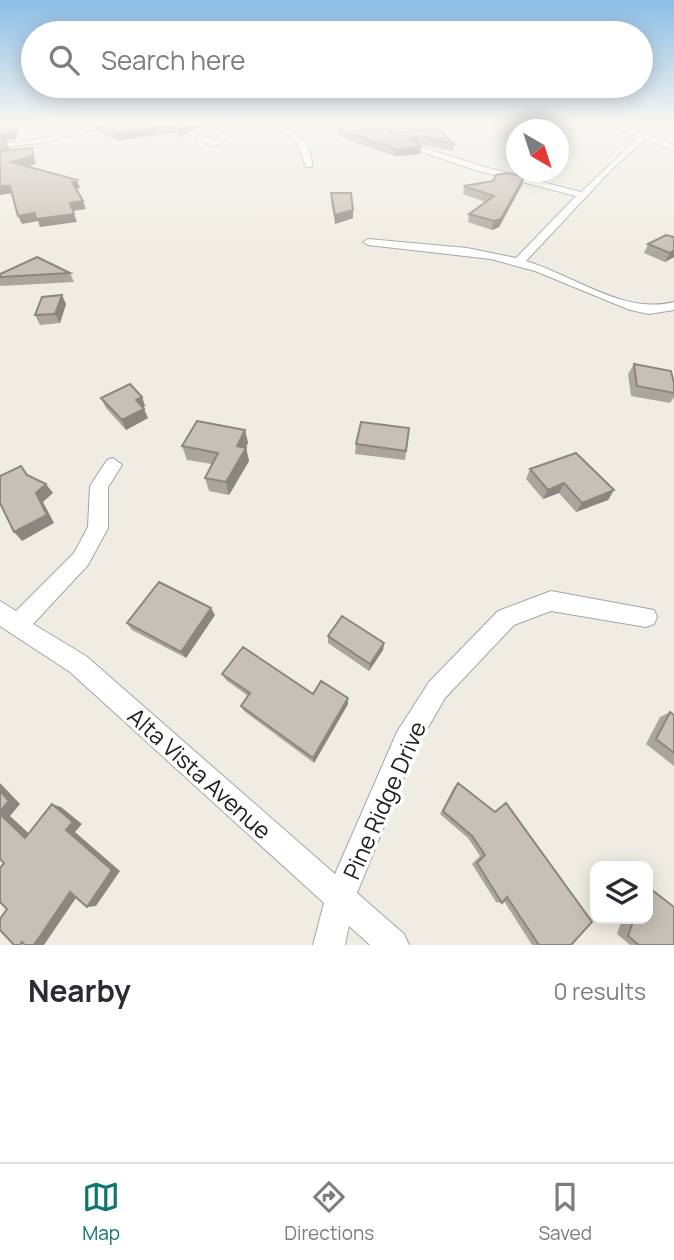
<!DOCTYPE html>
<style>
body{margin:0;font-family:Manrope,sans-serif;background:#f2f2f3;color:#2b2b33}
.controls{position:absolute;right:21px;bottom:21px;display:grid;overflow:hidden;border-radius:14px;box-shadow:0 4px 18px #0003}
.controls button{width:63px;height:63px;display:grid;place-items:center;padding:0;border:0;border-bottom:2px solid #e1e1e2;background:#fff;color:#2b2b33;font:35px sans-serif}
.compass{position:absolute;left:506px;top:119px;width:63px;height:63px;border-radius:50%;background:#fff;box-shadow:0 4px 18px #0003;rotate:141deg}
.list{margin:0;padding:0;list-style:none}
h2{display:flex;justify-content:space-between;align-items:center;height:91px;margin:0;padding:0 28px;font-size:30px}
h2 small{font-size:23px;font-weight:400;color:#7c7c81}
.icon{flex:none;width:38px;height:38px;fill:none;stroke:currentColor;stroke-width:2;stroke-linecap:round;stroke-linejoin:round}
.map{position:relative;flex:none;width:674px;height:945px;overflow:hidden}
.search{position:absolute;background:#fff;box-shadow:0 4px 18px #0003;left:21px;right:21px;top:21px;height:77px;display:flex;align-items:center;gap:18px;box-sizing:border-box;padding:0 24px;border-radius:38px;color:#7c7c81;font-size:26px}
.sheet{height:217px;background:#fff}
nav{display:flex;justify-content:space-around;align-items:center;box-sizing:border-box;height:98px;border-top:2px solid #e1e1e2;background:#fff;font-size:19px;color:#7c7c81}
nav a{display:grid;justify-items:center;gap:4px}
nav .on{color:#0f766e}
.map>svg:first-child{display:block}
</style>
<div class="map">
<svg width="674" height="945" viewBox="0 0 674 945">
<rect width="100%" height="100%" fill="#efede3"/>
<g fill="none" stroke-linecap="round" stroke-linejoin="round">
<g stroke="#a5a5a5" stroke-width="2">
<path id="street" d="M105 124H118L45 142 0 148V144L45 138Z
M233 124H241L221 144 210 146 196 138 200 136 215 140Z
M253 124C281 123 313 134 312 167H306L298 145 290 136Z
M607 124H617L674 145V150L645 140 613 168 526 261C573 275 624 315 674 302V310L649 314 630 310 535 271 491 259 368 245 363 242 368 239 467 248 516 258 576 196 475 170 411 148 418 146 481 166 581 192 639 137Z
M113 458 122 465 108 487V528L88 565 33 624 86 656 335 874 397 732 429 682 498 611 551 591 654 610 657 617 654 624 646 627 551 611 514 625 445 698 415 750 357 893 404 934 409 945H370L349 926 345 945H313L324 903 70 672 0 626V601L16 611 74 553 88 527 90 486 107 460Z"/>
</g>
<use href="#street" fill="#fff" fill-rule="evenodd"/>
</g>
<path fill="#aba59d" d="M79 124H201V125L179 138 178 132 119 140 98 132 96 125 84 126Z
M350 124H390V133L438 129 454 144 453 151 419 144H417L421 146 420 154 395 156 337 136V129L350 125Z
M524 177 522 185 499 227 492 230 468 222 469 214 486 202 463 194 464 186Z
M331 193 353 218 335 224 331 202Z
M666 235 674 257 665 262 644 253 648 244Z
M70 273 74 282 1 286 0 285V274Z
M66 304 60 323 40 325 35 315Z
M634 364 674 383V397L670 403 631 396 628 374Z
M142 397 145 406 143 408 148 418 126 430 106 408 101 398Z
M409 428 405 460 355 454 356 444Z
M245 430 248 443 246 447 249 461 229 495 209 491 205 478 212 464 187 460 182 446Z
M530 469 614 490 608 500 576 512 559 493 543 499 526 479Z
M215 615 186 658 132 630 127 623Z
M328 636 384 643 383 650 369 671 328 643Z
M222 674 313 694 348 698V704L314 763 244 711 241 706 248 696 226 680Z
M670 712 674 715V766L646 744 660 717Z
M458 783 494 812 506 803 571 945H532L504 901 502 903 496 902 472 864 480 856 468 838 440 814 454 787Z
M622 919H648L674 945H630L617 934Z"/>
<path fill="#8b867f" d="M83 124H105L84 126Z
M190 124H201V125L179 138 178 131Z
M176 125 178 132 119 140 117 133Z
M16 127 19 134 16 139 0 142V134Z
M420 136 419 144 409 147V139Z
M6 142 10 149 4 158 1 151Z
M421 146 420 154 395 156 396 149Z
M32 148 36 164 14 170 11 162Z
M524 177 522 185 499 227 492 230 494 221Z
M77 180 80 188 74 190 72 182Z
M0 186H10L13 193 0 195Z
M83 201 86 209 73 211 70 203Z
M353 210V218L335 224V215Z
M35 213 74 214 77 222 40 227 38 221 22 224 18 216Z
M674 250V257L665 262 670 253Z
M62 295 66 304 60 323 55 314Z
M142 397 145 406 140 410 136 400Z
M144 409 148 418 126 430 122 420Z
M245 430 248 443 244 451 246 448 249 461 229 495 226 482 237 446Z
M564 483 559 493 543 499 548 490Z
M46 484 53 493 43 502 54 523 22 541 14 532 36 493Z
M614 490 608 500 576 512 582 503Z
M211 608 215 615 186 658 181 652Z
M384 643 383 650 369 671 370 664Z
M348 698V704L314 763 313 758Z
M0 783 20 804 10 816 36 840 25 838 0 814Z
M52 804 61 807 82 824 75 832 120 871 96 906 87 907 66 830Z
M70 892H80L44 945H34Z"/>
<path fill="#c7c0b6" stroke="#8b867f" stroke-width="2" d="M96 124H190L178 131 176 125 117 133Z
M353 124H390V133L438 129 454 144 420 136 409 139 421 146 396 149 337 129Z
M16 127 13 132 0 134V128Z
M0 142H6L1 151 32 148 33 156 11 162 77 180 72 182 83 201 70 203 74 214 36 219 35 213 18 216 10 186H0Z
M508 173 524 177 501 219 494 221 469 214 494 196 464 186 493 181 496 175Z
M331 193H351L353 210 335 215Z
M666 235 674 237V250L670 253 648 244Z
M37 257 70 273 0 277V274Z
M62 295 55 314 35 315 42 297Z
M634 364 671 371 674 383V393L637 386Z
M130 384 142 397 136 400 144 409 122 420 101 398Z
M197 421 245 430 237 446 246 448 226 482 205 478 218 453 182 446Z
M361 422 409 428 406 451 356 444Z
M576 453 614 490 582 503 564 483 548 490 530 469Z
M21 466 27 475 46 484 36 493 47 515 14 532 0 503V476Z
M159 582 211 608 181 652 127 623Z
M342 616 384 643 370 664 328 636Z
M243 647 313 694 321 681 348 698 313 758 241 706 250 693 222 674Z
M670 712 674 715V753L656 739Z
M458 783 495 812 506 803 592 922 571 945H539L507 897 502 903 477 863 485 855 472 836 443 811Z
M0 791 9 801 0 811Z
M52 804 73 822 66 830 112 870 87 907 70 892 34 945H25L22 942 20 945H14L0 930V919L7 909 0 902V868L4 863 0 859V814L25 838Z
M648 887 674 907V945H639L628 936 634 919H648Z"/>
<linearGradient id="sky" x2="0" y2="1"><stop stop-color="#8bbde5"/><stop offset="0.48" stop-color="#f8f7f2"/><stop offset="1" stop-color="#f8f7f2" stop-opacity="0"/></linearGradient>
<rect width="674" height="256" fill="url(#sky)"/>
<g text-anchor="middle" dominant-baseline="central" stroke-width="7" stroke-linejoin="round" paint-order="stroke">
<g font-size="23" fill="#1e1e1e" stroke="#fff">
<text transform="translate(200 773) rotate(42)">Alta Vista Avenue</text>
<text transform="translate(384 800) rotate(-66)">Pine Ridge Drive</text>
</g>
</g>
</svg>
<div class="controls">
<button><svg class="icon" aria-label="layers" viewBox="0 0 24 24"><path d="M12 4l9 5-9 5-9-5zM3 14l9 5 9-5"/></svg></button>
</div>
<svg class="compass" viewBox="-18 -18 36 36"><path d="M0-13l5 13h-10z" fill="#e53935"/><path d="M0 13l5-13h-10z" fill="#7c7c81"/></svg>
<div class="search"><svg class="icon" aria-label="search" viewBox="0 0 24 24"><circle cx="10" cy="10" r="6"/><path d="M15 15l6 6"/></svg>Search here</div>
</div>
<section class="sheet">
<h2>Nearby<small>0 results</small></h2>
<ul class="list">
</ul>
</section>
<nav>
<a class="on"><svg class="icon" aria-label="map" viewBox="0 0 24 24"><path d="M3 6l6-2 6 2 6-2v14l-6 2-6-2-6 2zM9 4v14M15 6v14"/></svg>Map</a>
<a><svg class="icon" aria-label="directions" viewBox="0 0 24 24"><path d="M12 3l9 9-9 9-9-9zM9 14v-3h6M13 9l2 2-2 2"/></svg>Directions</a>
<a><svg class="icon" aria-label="saved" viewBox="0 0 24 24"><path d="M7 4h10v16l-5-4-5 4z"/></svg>Saved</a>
</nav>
